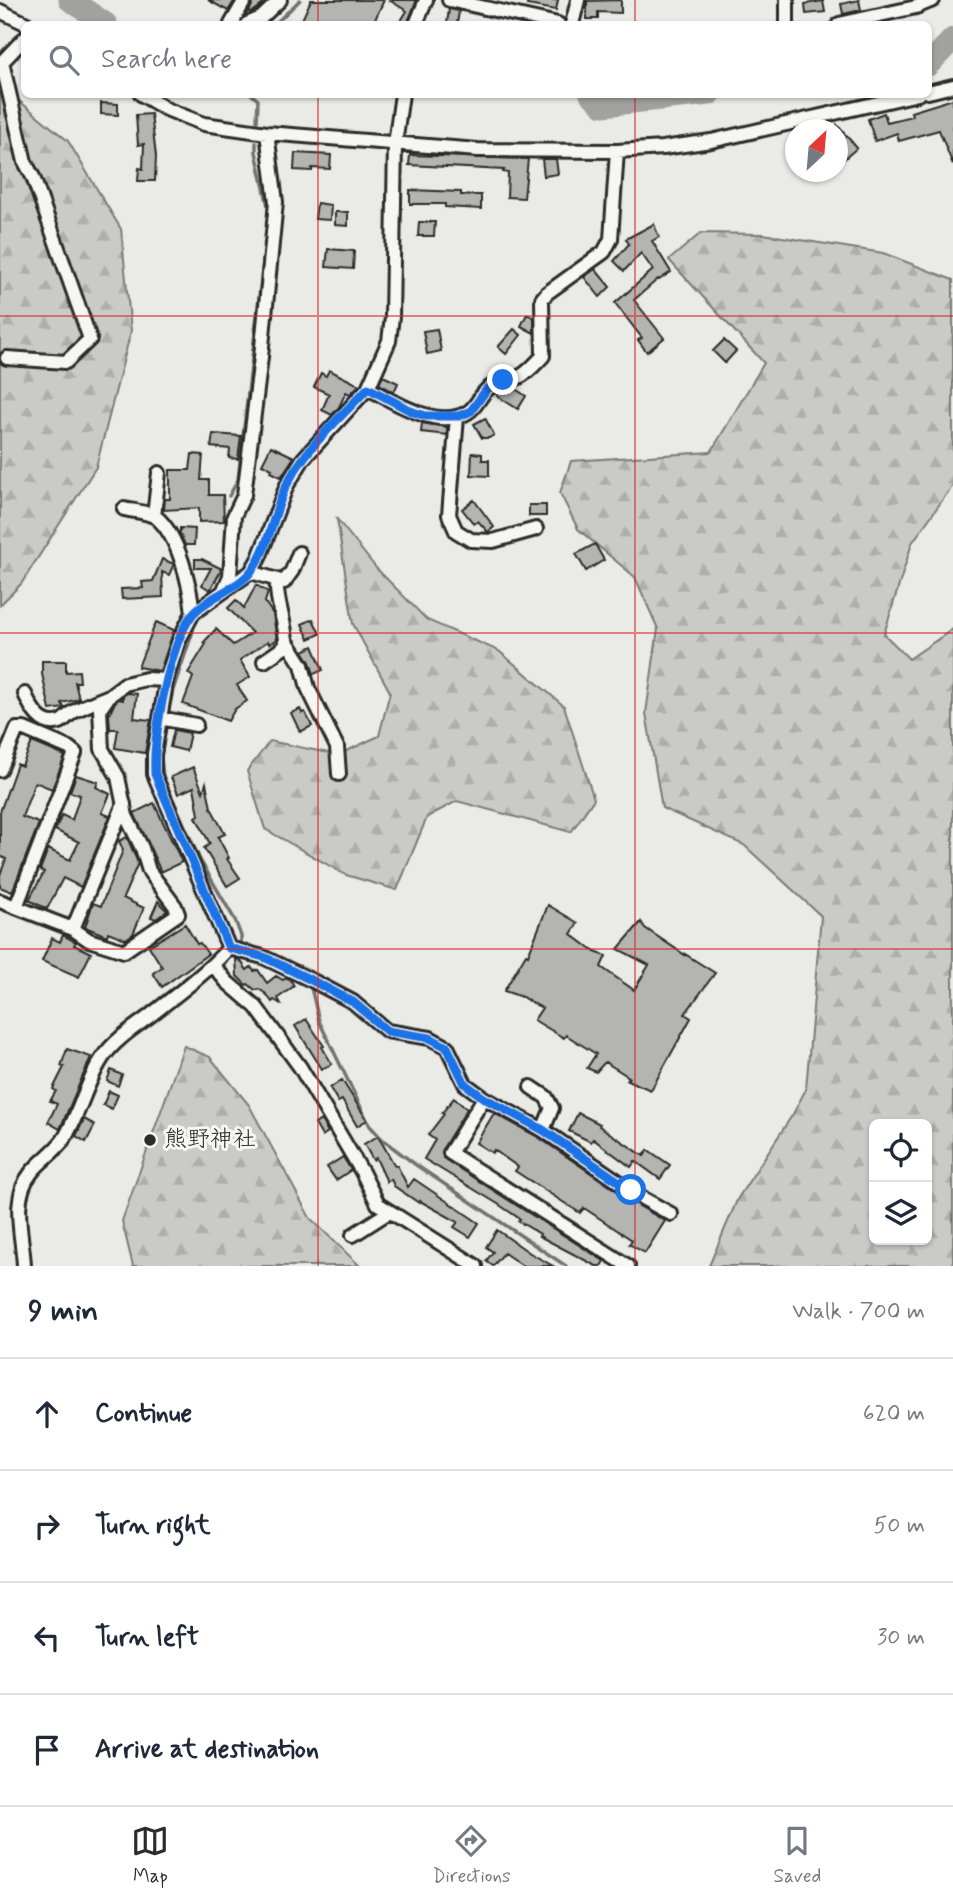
<!DOCTYPE html>
<meta charset="utf-8">
<style>
body{margin:0;font-family:Mynerve,"Klee One",sans-serif;background:#f2f2f3;color:#1f2937}
.controls{position:absolute;right:21px;bottom:21px;display:grid;overflow:hidden;border-radius:10px;box-shadow:0 2px 5px #0004}
.controls button{width:63px;height:63px;display:grid;place-items:center;padding:0;border:0;border-bottom:2px solid #e0e1e3;background:#fff;color:#1f2937;font:35px sans-serif}
.compass{position:absolute;left:785px;top:119px;width:63px;height:63px;border-radius:50%;background:#fff;box-shadow:0 2px 5px #0004;rotate:26deg}
.stop{position:absolute;width:21px;height:21px;margin:-16px;border:5px solid #1a73e8;border-radius:50%;background:#fff}
.stop.end{background:#1a73e8;border-color:#fff;box-shadow:0 2px 7px #0008}
.list{margin:0;padding:0;list-style:none}
h2{display:flex;justify-content:space-between;align-items:center;height:91px;margin:0;padding:0 28px;font-size:30px}
h2 small{font-size:23px;font-weight:400;color:#747a83}
.list li{display:grid;grid-template-columns:46px 1fr auto;gap:21px;align-items:center;box-sizing:border-box;height:112px;padding:0 28px;border-top:2px solid #e0e1e3}
.list b{display:block;font-size:26px;white-space:nowrap}
.list em{font-size:23px;font-style:normal;color:#747a83}
.icon{flex:none;width:38px;height:38px;fill:none;stroke:currentColor;stroke-width:2;stroke-linecap:round;stroke-linejoin:round}
.map{position:relative;flex:none;width:953px;height:1266px;overflow:hidden}
.search{position:absolute;background:#fff;box-shadow:0 2px 5px #0004;left:21px;right:21px;top:21px;height:77px;display:flex;align-items:center;gap:18px;box-sizing:border-box;padding:0 24px;border-radius:10px;color:#747a83;font-size:26px}
.sheet{height:539px;background:#fff}
nav{display:flex;justify-content:space-around;align-items:center;box-sizing:border-box;height:98px;border-top:2px solid #e0e1e3;background:#fff;font-size:19px;color:#747a83}
nav a{display:grid;justify-items:center;gap:4px}
nav .on{color:#2b2b2b}
.map>svg:first-child{display:block}
</style>
<div class="map">
<svg width="953" height="1266" viewBox="0 0 953 1266">
<defs>
<pattern id="forest-firs" width="22" height="20" patternUnits="userSpaceOnUse" patternTransform="scale(1.75)"><rect width="22" height="20" fill="#cacac7"/><path d="M5 1l3.5 6h-7zM16 11l3.5 6h-7z" fill="#aeaeab"/></pattern>
</defs>
<rect width="100%" height="100%" fill="#eaeae6"/>
<filter id="ink" filterUnits="userSpaceOnUse"><feTurbulence type="fractalNoise" baseFrequency=".0143" numOctaves="2"/><feDisplacementMap in="SourceGraphic" scale="14" xChannelSelector="R" yChannelSelector="G"/><feConvolveMatrix kernelMatrix="1 2 1 2 8 2 1 2 1" color-interpolation-filters="sRGB"/></filter>
<g filter="url(#ink)">
<path fill="url(#forest-firs)" stroke="#7a7a79" stroke-width="2" fill-rule="evenodd" d="M0 85 68 141 121 229 131 331 96 467 21 584 0 605Z
M701 233 763 234 883 253 953 280V485L912 543 884 634 909 659 953 629V1266H709L738 1198 793 1114 806 1089 821 916 744 845 662 808 646 713 658 629 635 577 578 529 560 493 571 461 711 452 764 363 669 260ZM927 1124V1240H874V1124Z
M337 519 377 569 427 620 499 651 564 706 594 799 571 832 457 801 427 817 397 890 346 875 265 829 247 771 270 741 338 755 379 736 390 692 353 624Z
M184 1046 210 1057 249 1105 310 1218 360 1266H133L122 1221Z"/>
<g fill="none" stroke-linecap="round" stroke-linejoin="round">
<path stroke="#727270" stroke-width="3.5" d="M275 24 300 0
M251 94 258 100 257 121
M229 496 238 480 269 210 256 152V143
M168 715 173 690 193 631
M166 723 161 758 163 777 200 860 235 920 241 936V948
M310 983 319 1021 370 1126 383 1140 416 1165 566 1266"/>
<path stroke="#a1a19e" stroke-width="23" d="M70 0 106 24
M928 65 953 39
M591 94 603 105 709 94"/>
</g>
<path fill="#b4b4b1" stroke="#2b2b2b" stroke-width="2" d="M208 0H235L228 11Z
M254 0H264L262 5 251 13 249 12Z
M311 0H384L373 24H300Z
M389 0H417L407 24H399L407 11Z
M528 0H558L556 10 527 5Z
M621 0V13L598 12V19H587V1Z
M859 0 861 10 843 14 841 4Z
M823 1 825 12 806 14 805 4Z
M449 9 459 11 457 24H447Z
M953 99V165L939 130 899 141 897 133 875 141 868 119 884 113 887 122 912 116 911 112Z
M101 103 118 104V115L101 114Z
M151 114 156 156 155 181H138L139 168 143 169 144 144 138 145 136 115Z
M837 125 857 148 844 159 837 151Z
M295 153 331 155 330 169 312 168V171L294 170Z
M410 155 528 159 524 198 507 197 508 173 503 172 504 170 409 165Z
M542 159H556L558 174 544 176Z
M410 190 461 192V195H481V209L445 207V204H410Z
M317 203 331 205 330 220 315 219Z
M335 212H348V226L335 225Z
M419 222H435L434 236H418Z
M654 224 659 237 652 241 671 272 659 280 658 279 634 300 664 338 647 352 638 340 642 338 615 303 653 270 641 253 624 271 614 261 629 244 626 239Z
M328 249 354 251 353 269 326 267Z
M595 269 610 287 600 297 584 277Z
M527 314 534 318V333L521 326Z
M437 329 441 351 427 354 423 331Z
M514 329 521 335 506 354 498 347Z
M724 340 736 351 725 363 713 351Z
M329 370 359 385 350 394 346 392 339 407 332 415 322 410 329 394 314 387 321 373 326 376Z
M383 376 398 383 394 392 379 384Z
M514 388 526 396 518 409 497 396 499 392Z
M485 418 494 435 489 438H482L474 424Z
M422 423 447 427V435L421 432Z
M213 434 241 436 238 459 229 458 230 449 211 447Z
M271 446 294 457 281 477 271 472 272 469 262 464Z
M472 453 482 454V460H489V476L471 475Z
M192 454 203 455 201 480H209V495H223L224 521 199 522V508L164 510 165 499H170V470H190Z
M474 500 494 527 488 532 478 521 474 524 462 509Z
M529 505H546V516H529Z
M180 528 195 529 194 545H185L180 534Z
M595 544 604 560 586 571 576 554Z
M162 559 174 564 169 575 162 572 163 597 122 599 121 589 143 588 142 582 153 581Z
M195 559H202L222 569 210 590 202 585 211 568H195Z
M256 585 268 592 265 602 273 614 277 640 269 644 268 641 240 660 250 677 237 685 247 701 235 709 228 721 183 704 193 677 188 673 206 644 204 642 216 629 233 645 252 633 228 608 236 600 244 608Z
M313 619 320 634 309 639 302 624Z
M156 622 174 630 160 671 138 667Z
M313 646 323 670 314 674 310 662 303 651Z
M42 661H66V672L79 671 80 682H75L79 699 62 703 64 708 50 710 42 674Z
M127 693 137 694 134 718 151 720 145 753 115 748 118 729H110L109 715 115 702 119 699 123 700V696Z
M300 709 302 713 305 712 312 726 300 732 291 713Z
M174 730 190 733 186 751 170 747Z
M32 742 65 756 52 789 35 782 22 817 39 823 12 892 0 887V875L6 859 0 856V812L17 764 22 766Z
M193 767 203 792 206 783 211 808 225 834 218 837 229 858 227 859 240 878 227 886 204 848 210 844 196 817 199 815 194 787 178 794 171 777Z
M76 775 98 782 96 787 110 794 102 813 110 816 81 887 63 878 47 909 29 900 44 872 40 870 48 849 70 860 79 842 55 830 62 815 72 820 80 795 70 792Z
M154 803 182 862 161 872 134 813Z
M127 837 138 863 123 898 144 908 133 934 126 939 108 932 107 936 85 927 93 903 101 906 123 850 119 841Z
M158 901 167 911 156 919 151 917Z
M548 905 578 923 571 934 595 952 606 956 601 967 634 990 649 965 618 949 641 922 645 928 685 955V954L715 973 685 1014 691 1018 651 1090 627 1080 629 1077 605 1062 596 1072 587 1068 596 1054 566 1035 564 1038 534 1020 542 1008 522 997 504 991 526 954 528 955Z
M185 924 197 944 200 943 208 954 162 987 153 973 162 967 149 946Z
M63 935 76 942 74 945 91 953 79 977 42 961 52 938 60 942Z
M236 959 240 960 247 970 251 967 254 971 258 970 267 983 276 976 283 980 286 978 290 979 294 986 278 998 281 1004 274 1000 272 1002 266 994 259 989 255 990 248 984 246 985 237 976Z
M306 1019 324 1046 322 1047 332 1064 322 1069 295 1026Z
M67 1049 91 1057 60 1129 48 1122 57 1104 50 1101 56 1091 53 1089 64 1067 61 1066Z
M111 1070 122 1075 118 1086 107 1081Z
M342 1080 367 1120 357 1126 342 1100 338 1102 330 1088Z
M109 1091 118 1095 112 1109 103 1105Z
M454 1098 467 1109 443 1148V1158L604 1261 601 1266H596L539 1236 540 1234 518 1221 520 1219 498 1204 424 1159 435 1140 428 1135 444 1114 442 1113Z
M494 1113 538 1137 639 1206 665 1221 645 1253 629 1244 632 1240 584 1208 580 1213 515 1171 518 1167 494 1150 492 1153 476 1143Z
M578 1113 600 1124 599 1126 644 1156 648 1150 670 1165 660 1179 635 1161 631 1167 593 1139 591 1142 569 1131Z
M84 1119 95 1125 86 1142 76 1136Z
M321 1120 328 1132 322 1136 315 1124Z
M378 1136 395 1166 397 1165 408 1187 414 1179 479 1223 470 1237 454 1227 458 1222 420 1201 419 1203 394 1186 391 1179 387 1182 376 1158 373 1160 364 1144Z
M343 1157 351 1170 336 1180 327 1167Z
M497 1230 530 1253 553 1266H523L504 1253 493 1266 486 1261 493 1252 486 1247Z"/>
<g fill="none" stroke-linecap="round" stroke-linejoin="round">
<g stroke="#2b2b2b" stroke-width="18">
<path id="minor" d="M449 0 558 24
M0 11 27 24
M235 24H231L245 0
M247 24 261 18 280 0
M416 24 426 0
M572 24 578 0
M787 24V0
M839 24 916 7 933 0
M928 92 953 86
M141 94 166 109 204 124 267 133 478 150 617 151 663 148 711 141 918 94
M7 358 66 362 90 339 33 177 25 162 2 62 24 39
M368 388C394 402 439 431 468 412 477 407 480 394 489 388 498 381 509 382 519 377 528 373 536 363 543 356L542 299 547 293 604 252 611 239 617 151
M457 417 449 515 456 531 471 540 493 541 536 529
M124 509C133 511 148 512 156 517 179 536 190 585 193 613
M154 516 159 473
M251 572 284 582 292 571 299 553
M223 592 230 576 234 516 244 495 261 357 276 202 267 133
M286 640 302 665 308 688 337 747 339 774
M264 661 286 646C287 623 275 602 277 581
M25 694C31 708 41 728 60 722 65 720 68 715 73 712 84 706 97 701 109 696
M160 718 196 725
M0 770 17 729H24L69 748 75 753 16 907
M0 901 73 929 89 940 124 951 178 914 175 906 149 871 142 848 126 816 118 777 102 749 100 709 109 696 125 684 146 679 166 680
M73 929 124 804
M229 948 154 774V754L167 677 179 640 193 613 251 572 259 558 287 485 303 459 368 388 389 341 392 317 395 144 402 94
M229 948 263 957 313 981 353 1002 387 1031 430 1038 447 1047 465 1084 484 1098 543 1130 644 1199 671 1214
M213 965 227 982 256 1007 300 1067 362 1172 378 1204 476 1266
M531 1087 546 1097 552 1108 543 1130
M484 1098 450 1153 628 1266
M353 1235 389 1212
M24 1266C23 1237 10 1199 31 1173 40 1161 56 1151 64 1139 80 1113 86 1082 103 1057 114 1041 132 1029 147 1018 175 996 205 974 229 948"/>
</g>
<use href="#minor" stroke="#f6f6f2" stroke-width="12"/>
</g>
</g>
<g fill="none" stroke-linecap="round" stroke-linejoin="round" filter="url(#ink)">
<path stroke="#1a73e8" stroke-width="9" d="M503 380 487 389 471 411 459 416H426L413 412 368 388C340 418 305 448 286 486 274 511 269 548 252 570 239 589 206 597 192 615 169 645 153 735 155 774L229 948 264 957 313 981 353 1002 387 1031 430 1038 447 1047 465 1084 484 1098 543 1130 631 1190"/>
</g>
<path fill="none" stroke="#d62828" stroke-width="2" stroke-opacity="0.55" d="M318 0V24M635 0V24M318 94V1266M635 94V1266M0 316H953M0 633H953M0 949H953"/>
<circle fill="#2b2b2b" stroke="#f6f6f2" stroke-width="2.5" cx="150" cy="1140" r="7"/>
<g text-anchor="middle" dominant-baseline="central" stroke-width="6" stroke-linejoin="round" paint-order="stroke">
<g font-size="23" fill="#2b2b2b" stroke="#f6f6f2" text-anchor="start">
<text x="164" y="1140">熊野神社</text>
</g>
</g>
</svg>
<div class="controls">
<button><svg class="icon" aria-label="locate" viewBox="0 0 24 24"><circle cx="12" cy="12" r="6"/><path d="M12 2v4M12 18v4M2 12h4M18 12h4"/></svg></button>
<button><svg class="icon" aria-label="layers" viewBox="0 0 24 24"><path d="M12 4l9 5-9 5-9-5zM3 14l9 5 9-5"/></svg></button>
</div>
<svg class="compass" viewBox="-18 -18 36 36"><path d="M0-13l5 13h-10z" fill="#e53935"/><path d="M0 13l5-13h-10z" fill="#747a83"/></svg>
<div class="stop" style="left:631px;top:1190px"></div>
<div class="stop end" style="left:503px;top:380px"></div>
<div class="search"><svg class="icon" aria-label="search" viewBox="0 0 24 24"><circle cx="10" cy="10" r="6"/><path d="M15 15l6 6"/></svg>Search here</div>
</div>
<section class="sheet">
<h2>9 min<small>Walk · 700 m</small></h2>
<ul class="list">
<li><svg class="icon" aria-label="ahead" viewBox="0 0 24 24"><path d="M12 20V5M6 11l6-6 6 6"/></svg><div><b>Continue</b></div><em>620 m</em></li>
<li><svg class="icon" aria-label="right" viewBox="0 0 24 24"><path d="M7 20v-9h11M14 6l5 5-5 5"/></svg><div><b>Turn right</b></div><em>50 m</em></li>
<li><svg class="icon" aria-label="left" viewBox="0 0 24 24"><path d="M17 20v-9H6M10 6l-5 5 5 5"/></svg><div><b>Turn left</b></div><em>30 m</em></li>
<li><svg class="icon" aria-label="arrive" viewBox="0 0 24 24"><path d="M6 21V4h12l-3 4 3 4H6"/></svg><div><b>Arrive at destination</b></div></li>
</ul>
</section>
<nav>
<a class="on"><svg class="icon" aria-label="map" viewBox="0 0 24 24"><path d="M3 6l6-2 6 2 6-2v14l-6 2-6-2-6 2zM9 4v14M15 6v14"/></svg>Map</a>
<a><svg class="icon" aria-label="directions" viewBox="0 0 24 24"><path d="M12 3l9 9-9 9-9-9zM9 14v-3h6M13 9l2 2-2 2"/></svg>Directions</a>
<a><svg class="icon" aria-label="saved" viewBox="0 0 24 24"><path d="M7 4h10v16l-5-4-5 4z"/></svg>Saved</a>
</nav>
